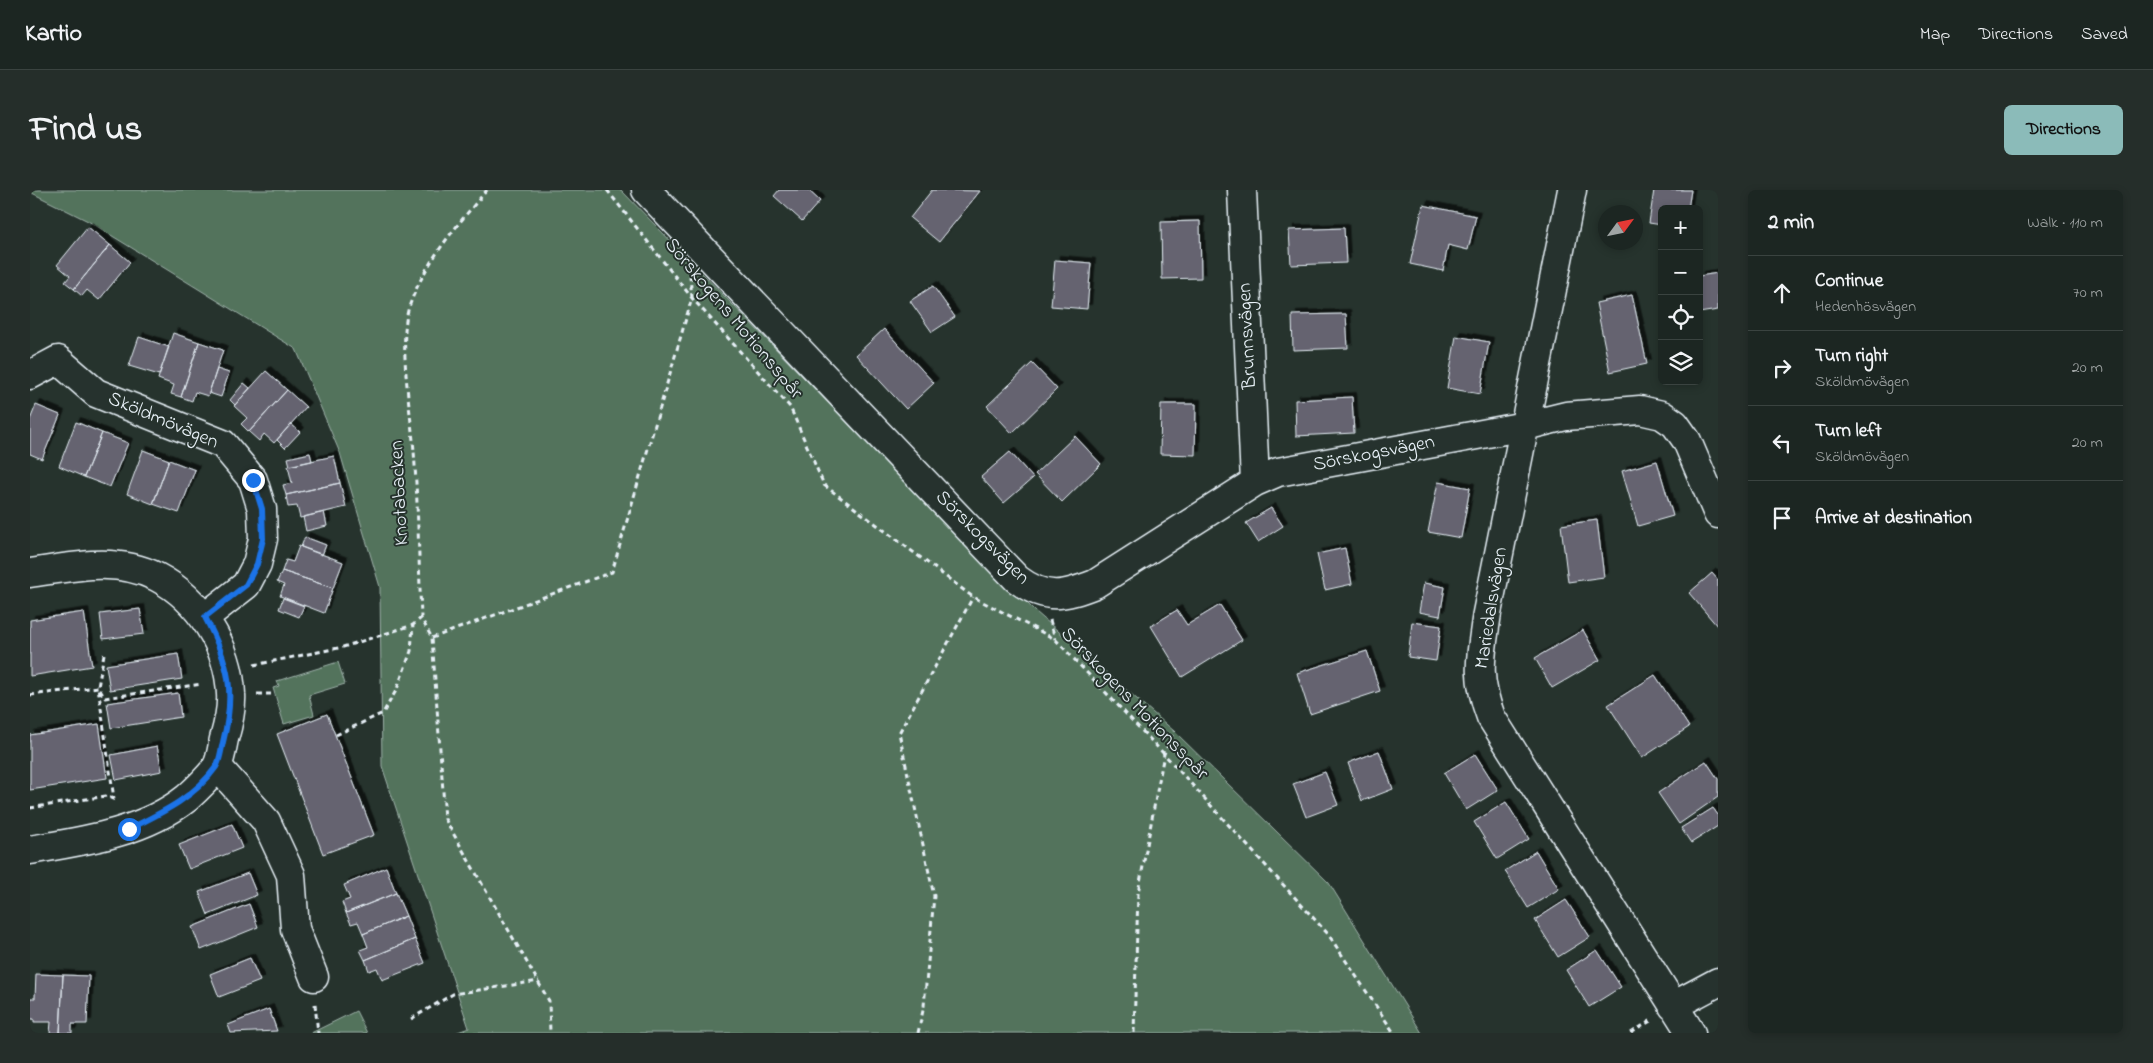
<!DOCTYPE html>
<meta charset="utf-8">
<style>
body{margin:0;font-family:"Indie Flower",sans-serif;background:#252e2a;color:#f1f3f6}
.controls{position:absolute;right:15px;top:15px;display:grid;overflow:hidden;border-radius:8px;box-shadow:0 2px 8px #0003}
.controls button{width:45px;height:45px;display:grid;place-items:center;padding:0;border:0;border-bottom:1px solid #3a4340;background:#1c2622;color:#f1f3f6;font:25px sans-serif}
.compass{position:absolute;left:1568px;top:15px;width:45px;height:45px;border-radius:50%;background:#1c2622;box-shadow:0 2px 8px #0003;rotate:57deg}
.stop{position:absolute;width:15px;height:15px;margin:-11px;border:4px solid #1a73e8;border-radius:50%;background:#fff}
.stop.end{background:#1a73e8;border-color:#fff;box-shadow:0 1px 5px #0008}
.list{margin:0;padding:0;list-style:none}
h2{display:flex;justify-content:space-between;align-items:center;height:65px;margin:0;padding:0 20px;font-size:21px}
h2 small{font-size:16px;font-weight:400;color:#a0a5a5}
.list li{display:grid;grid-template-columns:32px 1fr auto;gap:15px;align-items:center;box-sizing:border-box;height:75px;padding:0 20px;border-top:1px solid #3a4340}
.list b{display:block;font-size:19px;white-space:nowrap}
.list p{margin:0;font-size:16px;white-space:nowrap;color:#a0a5a5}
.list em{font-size:16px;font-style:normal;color:#a0a5a5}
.icon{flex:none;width:28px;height:28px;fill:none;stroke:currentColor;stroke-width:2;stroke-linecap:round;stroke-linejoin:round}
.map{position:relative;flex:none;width:1688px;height:843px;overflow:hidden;border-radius:8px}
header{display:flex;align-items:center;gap:30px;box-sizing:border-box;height:70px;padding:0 25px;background:#1c2622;border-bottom:1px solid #3a4340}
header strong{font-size:24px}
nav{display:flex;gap:28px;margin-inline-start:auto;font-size:18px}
.intro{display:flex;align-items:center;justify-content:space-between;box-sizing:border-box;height:120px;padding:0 30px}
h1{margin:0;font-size:35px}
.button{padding:12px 22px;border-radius:8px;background:#8bbbb9;color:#111;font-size:18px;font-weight:700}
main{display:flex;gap:30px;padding:0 30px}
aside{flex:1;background:#1c2622;border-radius:8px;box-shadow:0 2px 8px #0003}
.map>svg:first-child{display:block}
</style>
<header>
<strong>Kartio</strong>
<nav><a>Map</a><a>Directions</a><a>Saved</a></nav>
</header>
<div class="intro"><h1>Find us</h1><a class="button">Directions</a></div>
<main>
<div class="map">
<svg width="1688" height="843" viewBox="0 0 1688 843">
<defs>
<filter id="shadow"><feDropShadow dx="4.5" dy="-4.5" stdDeviation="0" flood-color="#0009"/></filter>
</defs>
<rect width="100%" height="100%" fill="#26332d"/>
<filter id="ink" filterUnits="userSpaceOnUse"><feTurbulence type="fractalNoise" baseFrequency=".02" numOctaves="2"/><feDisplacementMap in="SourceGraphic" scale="10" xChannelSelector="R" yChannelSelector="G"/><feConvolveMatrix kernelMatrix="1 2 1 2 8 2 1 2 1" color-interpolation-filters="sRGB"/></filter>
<g filter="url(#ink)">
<path fill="#53735c" stroke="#9eb2aa" d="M0 0H591L851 267 1006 422 1144 541 1299 693 1392 843H425L439 838 352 576 350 397 310 263 266 159 58 31 0 2Z
M308 472 315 494 279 505 284 525 254 534 243 498 249 496 247 491Z
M326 821 337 843H281Z"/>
<path fill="#656370" stroke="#e8f1f8" filter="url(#shadow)" d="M749 0H778L790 11 772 31 744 6Z
M902 0 950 1 909 52 880 28Z
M1624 0H1661L1658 19H1632V35L1619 33Z
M1393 15 1446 26 1438 60 1418 55 1413 81 1380 74Z
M1170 31 1171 88 1132 89 1131 32Z
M58 37 80 55 44 99 35 92 40 86 27 75Z
M1314 38 1316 73 1261 75 1259 40Z
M80 55 100 72 69 110 57 100 52 106 44 99Z
M1025 70 1061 73 1057 119 1021 116Z
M1688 83V120L1669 123V86Z
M903 96 925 127 902 142 880 111Z
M1602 105 1617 174 1580 182 1566 113Z
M1316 124 1318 158 1263 160 1262 125Z
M854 139 904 193 876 219 826 165Z
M143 143 169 152 151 207 141 204 144 195 128 189Z
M1426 146 1459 152 1450 204 1417 198Z
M109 147 139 157 129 185 99 176Z
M169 152 193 160 178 206 165 202 162 211 151 207Z
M1002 173 1027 199 982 243 957 216Z
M187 179 199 183 191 207 179 203Z
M236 181 257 200 219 242 211 234 217 228 204 216Z
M214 193 220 198 205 215 200 210Z
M257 200 276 217 244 253 234 244 229 251 219 242Z
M1322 207 1324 243 1266 246 1265 210Z
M1131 214H1166L1165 265 1130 264Z
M6 215 30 225 12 269 0 264V230Z
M46 232 72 243 54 287 29 276Z
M261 234 270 242 255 258 247 250Z
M72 243 98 253 80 297 54 287Z
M1045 246 1071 274 1032 312 1005 284Z
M113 260 139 270 123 314 97 304Z
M980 262 1003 288 974 313 951 287Z
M280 263 282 271 260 276 258 268Z
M304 266 310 293 256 305 253 295 262 293 258 276Z
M139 270 165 280 149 323 123 314Z
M1627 271 1643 326 1608 336 1592 281Z
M1408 292 1440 298 1431 348 1398 342Z
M310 293 316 317 270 328 267 316 258 317 256 305Z
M1241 318 1253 336 1228 352 1216 333Z
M294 322 297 336 276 341 273 327Z
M1567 330 1574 387 1538 392 1531 335Z
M275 347 296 355 292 365 271 357Z
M269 356 313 372 303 398 252 381 256 370 263 372Z
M1315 358 1322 394 1295 400 1287 364Z
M252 381 303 398 294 423 250 406 254 395 247 392Z
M1682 383 1688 390V437L1659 403Z
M1394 393 1415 397 1410 426 1389 422Z
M253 408 274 416 269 427 249 419Z
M1190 415 1212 450 1152 487 1121 436 1147 420 1157 435Z
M110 419 114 444 73 449 70 424Z
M54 422 62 476 0 486V430Z
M1382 432 1411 436 1406 471 1378 467Z
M1553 440 1570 470 1522 498 1505 468Z
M1337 461 1350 501 1280 524 1267 483Z
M148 464 152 489 80 500 76 475Z
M1625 485 1659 537 1612 568 1578 515Z
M148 503 151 527 81 538 77 513Z
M297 524 344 645 293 664 247 544Z
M69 534 77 588 0 600V545Z
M127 556 132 581 86 590 81 565Z
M1349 561 1363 599 1332 611 1318 573Z
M1445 564 1468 600 1436 620 1414 583Z
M1676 571 1688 589V607L1649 634 1628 603Z
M1295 582 1308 615 1276 627 1263 594Z
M1476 612 1499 649 1467 669 1444 632Z
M1683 618 1688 625V636L1661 653 1651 638Z
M202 634 212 658 159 679 149 655Z
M1506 661 1529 699 1498 718 1475 681Z
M356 677 366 703 316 723 312 712 320 709 314 695Z
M218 683 227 705 178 725 169 702Z
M366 703 376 726 333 744 328 732 321 734 316 723Z
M1536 710 1560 747 1528 767 1505 730Z
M219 714 228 737 171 760 162 737Z
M376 726 385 749 335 770 330 760 338 757 333 744Z
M385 749 395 773 352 790 347 778 339 781 335 770Z
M1567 760 1591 797 1559 817 1536 780Z
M220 768 230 791 189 807 180 784Z
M6 784 33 785 30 843H20L21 832H4V829H0V808H5Z
M33 785 59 786 57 834H42V843H30Z
M239 819 247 841 201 843 198 835Z"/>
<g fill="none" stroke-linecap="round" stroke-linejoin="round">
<g stroke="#e8f1f8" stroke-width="31">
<path id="minor" d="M616 0 987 389C1016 411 1034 406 1065 394L1225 292 1248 282 1495 236 1536 226 1610 220 1632 225 1645 234 1657 251 1688 324
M1212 0 1225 292
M1542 0 1457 423C1451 466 1445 485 1461 527L1661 843
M0 185 28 170 66 203 193 254 223 290 232 319 233 349 227 374 216 395 175 427
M0 383C42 377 86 366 127 387 169 409 199 456 201 504 202 518 198 535 194 549 192 557 191 570 186 578 178 588 167 599 157 608 113 643 53 651 0 660
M187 576 236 631 261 685 265 739 284 787
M1643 816 1688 792"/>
</g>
<path stroke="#e8f1f8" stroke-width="3" stroke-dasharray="5 4" stroke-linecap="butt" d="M457 0C427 35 394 73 379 117 368 150 381 224 384 261 388 316 389 373 391 428L402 448 415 629 519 811 520 843
M577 0 662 108 760 217 794 295 943 407 1025 449 1134 564 1298 744 1364 843
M1020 430 1025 449
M402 448 582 382 662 108 660 86
M74 464 68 497 84 609
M224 475 313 457 383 435 391 428
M227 504H244
M0 505 68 497 75 508 172 494
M306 545 353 523 367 499 381 461 383 435
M0 618 76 606 85 610
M285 814 288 843
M381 829 423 804 509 791
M888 843 894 816 904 706 869 543 943 407
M1104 843 1108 703 1134 564 1144 541
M1601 843 1622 830"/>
<use href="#minor" stroke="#26332d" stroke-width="28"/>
</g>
</g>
<g fill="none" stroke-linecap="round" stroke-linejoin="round" filter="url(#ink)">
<path stroke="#1a73e8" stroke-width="6" d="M99 639C131 623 164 608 186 577 190 571 191 560 193 552 206 501 199 473 175 427L216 395 227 374 233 349 232 319 223 290"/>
</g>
<g text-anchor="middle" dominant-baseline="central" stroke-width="4" stroke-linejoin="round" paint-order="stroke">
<g font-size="20" fill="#e8f1f8" stroke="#26332d">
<text transform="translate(703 129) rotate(50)">Sörskogens Motionsspår</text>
<text transform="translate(1218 146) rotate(-93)">Brunnsvägen</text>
<text transform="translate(133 231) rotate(23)">Sköldmövägen</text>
<text transform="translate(1344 264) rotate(-11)">Sörskogsvägen</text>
<text transform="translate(370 303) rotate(-93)">Knotabacken</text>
<text transform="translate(952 348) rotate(45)">Sörskogsvägen</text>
<text transform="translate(1462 418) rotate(-81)">Mariedalsvägen</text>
<text transform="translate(1104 514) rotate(46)">Sörskogens Motionsspår</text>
</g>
</g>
</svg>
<div class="controls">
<button>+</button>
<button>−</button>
<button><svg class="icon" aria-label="locate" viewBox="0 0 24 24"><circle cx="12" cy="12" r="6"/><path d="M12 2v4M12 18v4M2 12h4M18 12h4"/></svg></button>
<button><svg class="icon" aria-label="layers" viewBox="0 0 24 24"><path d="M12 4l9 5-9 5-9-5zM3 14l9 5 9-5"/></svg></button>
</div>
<svg class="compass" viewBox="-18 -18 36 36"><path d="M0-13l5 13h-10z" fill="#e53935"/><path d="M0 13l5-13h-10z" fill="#a0a5a5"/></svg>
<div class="stop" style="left:99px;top:639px"></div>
<div class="stop end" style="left:223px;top:290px"></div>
</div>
<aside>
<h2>2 min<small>Walk · 110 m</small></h2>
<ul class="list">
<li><svg class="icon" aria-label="ahead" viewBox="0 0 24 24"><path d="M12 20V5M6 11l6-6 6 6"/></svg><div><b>Continue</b><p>Hedenhösvägen</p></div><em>70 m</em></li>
<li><svg class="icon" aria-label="right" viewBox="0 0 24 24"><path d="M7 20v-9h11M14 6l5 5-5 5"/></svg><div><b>Turn right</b><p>Sköldmövägen</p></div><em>20 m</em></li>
<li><svg class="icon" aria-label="left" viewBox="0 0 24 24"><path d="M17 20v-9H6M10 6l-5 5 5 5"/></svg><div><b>Turn left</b><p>Sköldmövägen</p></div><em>20 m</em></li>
<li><svg class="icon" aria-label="arrive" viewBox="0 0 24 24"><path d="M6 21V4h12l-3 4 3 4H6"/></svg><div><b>Arrive at destination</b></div></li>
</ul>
</aside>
</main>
